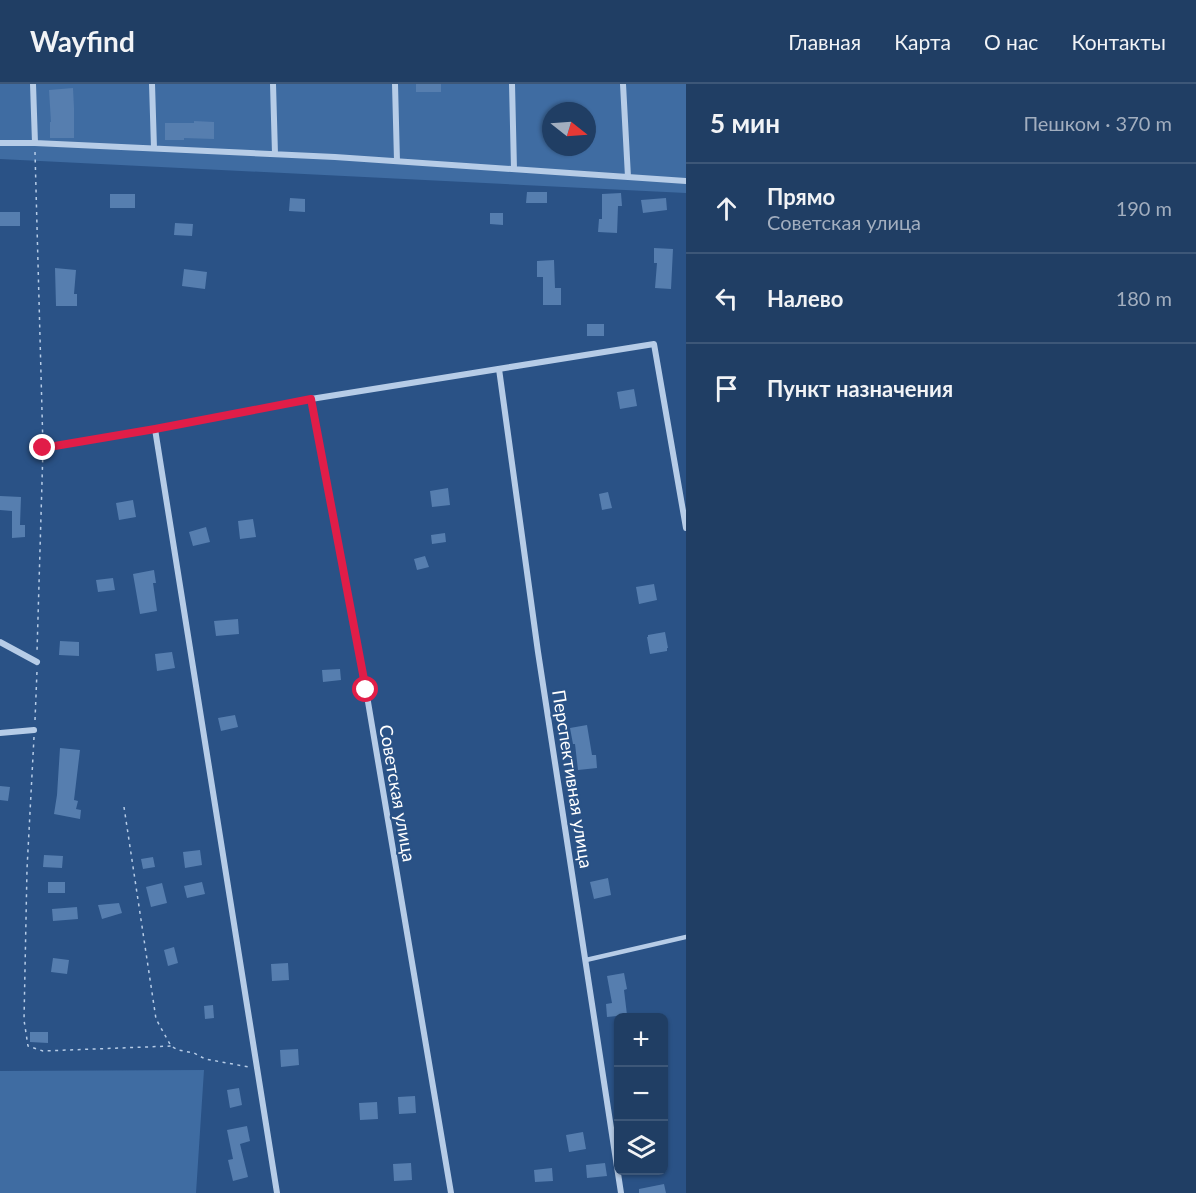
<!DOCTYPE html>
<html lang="ru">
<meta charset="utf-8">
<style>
body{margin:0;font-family:Lato,sans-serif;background:#28456a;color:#f1f3f6}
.controls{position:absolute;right:18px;bottom:18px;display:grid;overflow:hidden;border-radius:9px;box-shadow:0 2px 4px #0004}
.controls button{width:54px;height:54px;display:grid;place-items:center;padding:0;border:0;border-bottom:2px solid #3d5778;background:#203e64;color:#f1f3f6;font:30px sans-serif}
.compass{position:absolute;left:542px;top:18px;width:54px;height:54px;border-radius:50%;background:#203e64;box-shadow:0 2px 4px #0004;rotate:107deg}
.stop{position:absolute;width:18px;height:18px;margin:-14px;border:4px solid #e11d48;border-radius:50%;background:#fff}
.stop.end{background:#e11d48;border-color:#fff;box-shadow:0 2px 6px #0008}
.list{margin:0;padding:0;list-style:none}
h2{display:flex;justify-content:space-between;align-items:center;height:78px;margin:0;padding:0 24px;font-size:26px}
h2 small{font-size:20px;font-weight:400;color:#a2aebf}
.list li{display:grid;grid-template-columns:39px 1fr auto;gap:18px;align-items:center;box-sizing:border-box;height:90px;padding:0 24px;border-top:2px solid #3d5778}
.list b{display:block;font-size:22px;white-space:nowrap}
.list p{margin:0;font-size:20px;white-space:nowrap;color:#a2aebf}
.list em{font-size:20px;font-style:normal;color:#a2aebf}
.icon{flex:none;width:33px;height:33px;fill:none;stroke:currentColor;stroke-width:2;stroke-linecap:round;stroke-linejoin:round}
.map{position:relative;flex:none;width:686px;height:1109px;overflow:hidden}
header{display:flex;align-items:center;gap:36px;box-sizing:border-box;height:84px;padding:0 30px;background:#203e64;border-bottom:2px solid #3d5778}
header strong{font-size:28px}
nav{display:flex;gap:33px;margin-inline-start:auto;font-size:21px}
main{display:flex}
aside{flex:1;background:#203e64}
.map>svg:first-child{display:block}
</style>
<header>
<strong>Wayfind</strong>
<nav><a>Главная</a><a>Карта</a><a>О нас</a><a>Контакты</a></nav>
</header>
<main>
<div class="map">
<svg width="686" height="1109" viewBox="0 0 686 1109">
<rect width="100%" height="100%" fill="#2a5286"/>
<path fill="#3f6ca2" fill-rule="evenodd" d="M0 0H686V109L0 75ZM551 27H587V63H551Z
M204 986 196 1109H0V987Z"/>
<path fill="#567eaf" d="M416 0H441V8H416Z
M73 4 74 24V54H50V38H51L49 6Z
M194 37 214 38V55L184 54V56H165V39H194Z
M527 108H547V119H526Z
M621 109 622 122H618L617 149 598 148 599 135H602V110Z
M110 110H135V124H110Z
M290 114 305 115V128L289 127Z
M666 114 667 126 643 129 641 116Z
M0 128H20V142H0Z
M490 129H503V141L490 140Z
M175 139 193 140 192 152 174 151Z
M654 164 673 165 671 205 655 204 657 179H654Z
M554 176 555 204H561V221H543V193H537V177Z
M55 184 76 186 74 210H77V222H56Z
M184 185 207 188 205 205 182 202Z
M587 240H604V252H587Z
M634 305 637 322 620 325 617 308Z
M448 404 450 421 432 423 430 407Z
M608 408 612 424 602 426 599 410Z
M0 412 21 413 20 441H25V453L12 454V427L0 426Z
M133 416 136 433 119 436 116 419Z
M253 435 256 453 240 455 238 437Z
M206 443 210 458 193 462 189 448Z
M445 449 446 458 432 460 431 451Z
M425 472 429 483 417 486 414 475Z
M154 486 156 499H153L157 527 140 530 133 490Z
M113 494 115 506 98 508 96 496Z
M654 500 657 516 639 520 636 503Z
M238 535 239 550 216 552 214 537Z
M665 548 668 564H667V567L650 570 647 553H648V551Z
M60 557 79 558V572L59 571Z
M172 568 175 584 157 587 155 570Z
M340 585 341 596 323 598 322 586Z
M235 631 238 643 221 647 218 634Z
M587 641 592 671H596L597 684 578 686 575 660H573L570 644Z
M60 664 80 666 74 716 78 717 76 725 81 726 80 735 54 730 57 711Z
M0 702 10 703 8 717 0 716Z
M200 766 202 781 185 784 183 768Z
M44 771 63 772 62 784 43 783Z
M153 773 155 783 143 785 141 775Z
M608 794 611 811 594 815 590 798Z
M48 798H65V809H48Z
M202 798 205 810 187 814 184 802Z
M162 799 167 819 151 823 146 803Z
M119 819 122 829 102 835 98 821Z
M77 823 78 835 53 837 52 825Z
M174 863 178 879 168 882 164 866Z
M53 874 69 876 67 890 51 888Z
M288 879 289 896 272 897 271 880Z
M624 889 627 905 624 906 627 931 607 933 606 920 612 919 607 892Z
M213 921 214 934 205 935 204 922Z
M30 948H48V959L30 958Z
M298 965 299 981 281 983 280 966Z
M239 1004 242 1021 230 1024 227 1006Z
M415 1012 416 1029 399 1030 398 1013Z
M377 1018 378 1035 360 1036 359 1019Z
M247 1042 250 1057 240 1060 248 1093 233 1097 228 1076 233 1075 227 1046Z
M583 1048 586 1065 569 1068 566 1051Z
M411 1079 412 1096 394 1097 393 1080Z
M605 1079 607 1092 587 1094 586 1081Z
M552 1084 553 1097 535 1098 534 1086Z
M664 1100 666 1109H639V1105Z"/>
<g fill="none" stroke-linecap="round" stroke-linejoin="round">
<path stroke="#b6cce7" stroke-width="1.5" stroke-dasharray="3 4.5" stroke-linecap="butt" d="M35 68 43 364 37 568
M43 364 148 346
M35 636 37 587
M34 653 27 785 24 936 28 962 43 967 171 962
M124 723 156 935 171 962 178 966 194 969 205 975 249 983"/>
<path stroke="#b6cce7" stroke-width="4.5" d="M586 876 686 853"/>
<path stroke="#b6cce7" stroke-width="6" d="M33 0 35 59
M152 0 154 64
M273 0 275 70
M395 0 397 77
M512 0 514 85
M623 0 628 93
M0 59H35L335 73 686 97
M499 285 538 568 621 1109
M311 315 366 606 451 1109
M0 558 37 578
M0 649 34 646
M277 1109 155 345 311 315 654 260 686 444"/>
</g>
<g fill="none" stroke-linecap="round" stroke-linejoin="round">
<path stroke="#e11d48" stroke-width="8" d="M43 364 155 345 311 315 366 606"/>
</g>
<g text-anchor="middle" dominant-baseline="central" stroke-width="4.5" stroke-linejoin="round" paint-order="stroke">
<g font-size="18" fill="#fff" stroke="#2a5286">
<text transform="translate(573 695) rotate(81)">Перспективная улица</text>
<text transform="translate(398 709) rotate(80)">Советская улица</text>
</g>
</g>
</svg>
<div class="controls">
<button>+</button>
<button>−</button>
<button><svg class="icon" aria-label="layers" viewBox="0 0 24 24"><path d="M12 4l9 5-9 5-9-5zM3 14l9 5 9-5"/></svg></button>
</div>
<svg class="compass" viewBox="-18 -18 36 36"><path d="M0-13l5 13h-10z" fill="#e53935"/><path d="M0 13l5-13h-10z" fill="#a2aebf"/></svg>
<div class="stop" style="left:366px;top:606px"></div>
<div class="stop end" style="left:43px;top:364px"></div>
</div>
<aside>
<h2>5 мин<small>Пешком · 370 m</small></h2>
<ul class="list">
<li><svg class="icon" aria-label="ahead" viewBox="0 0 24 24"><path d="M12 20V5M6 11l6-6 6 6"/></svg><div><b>Прямо</b><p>Советская улица</p></div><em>190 m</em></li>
<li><svg class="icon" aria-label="left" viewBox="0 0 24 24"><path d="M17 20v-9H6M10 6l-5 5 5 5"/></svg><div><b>Налево</b></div><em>180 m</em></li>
<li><svg class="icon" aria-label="arrive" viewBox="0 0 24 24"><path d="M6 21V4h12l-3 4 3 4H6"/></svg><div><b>Пункт назначения</b></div></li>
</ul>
</aside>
</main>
